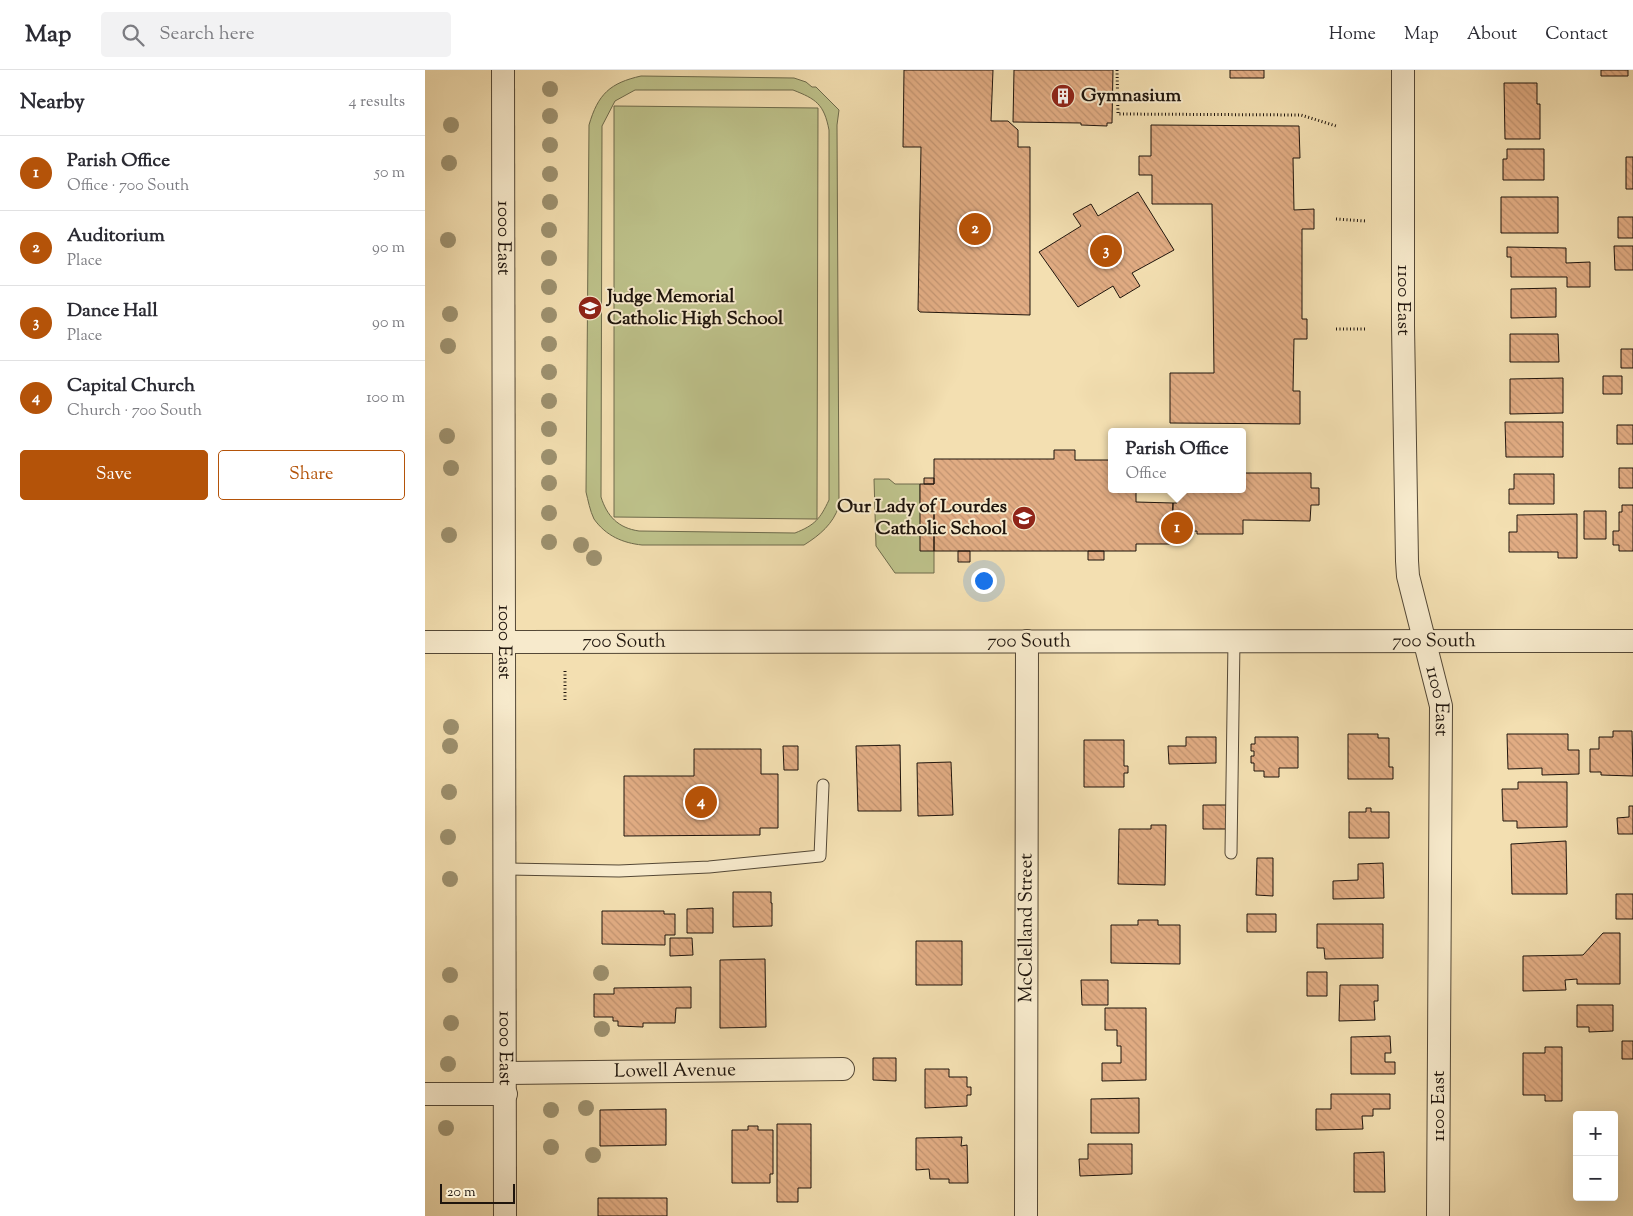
<!DOCTYPE html>
<meta charset="utf-8">
<style>
body{margin:0;font-family:"Sorts Mill Goudy",serif;background:#f2f2f3;color:#2b2b33}
.controls{position:absolute;right:15px;bottom:15px;display:grid;overflow:hidden;border-radius:5px;box-shadow:0 5px 20px #0002}
.controls button{width:45px;height:45px;display:grid;place-items:center;padding:0;border:0;border-bottom:1px solid #e1e1e2;background:#fff;color:#2b2b33;font:25px sans-serif}
.scale{position:absolute;left:15px;bottom:12px;width:75px;box-sizing:border-box;padding-left:5px;border:2px solid #1f150d;border-top:0;font-size:14px;line-height:18px;white-space:nowrap;color:#1f150d;-webkit-text-stroke:4px #f7eacc;paint-order:stroke}
.you{position:absolute;left:558px;top:510px;width:18px;height:18px;margin:-12px;border:4px solid #fff;border-radius:50%;background:#1a73e8;box-shadow:0 0 0 8px #1a73e833}
.badge{display:grid;place-items:center;width:32px;height:32px;border-radius:50%;background:#b45309;color:#fff;font-size:16px;font-weight:700}
.pin{position:absolute;translate:-50% -50%;border:2px solid #fff;box-shadow:0 1px 5px #0006}
.popup{position:absolute;left:683px;top:358px;width:138px;height:65px;box-sizing:border-box;display:grid;place-content:center;border-radius:5px;background:#fff;filter:drop-shadow(0 1px 4px #0005);font-size:16px;white-space:nowrap;color:#7c7c81}
.popup b{font-size:19px;color:#2b2b33}
.popup::after{content:'';position:absolute;left:50%;top:100%;margin-left:-10px;border:10px solid transparent;border-top-color:#fff}
.list{margin:0;padding:0;list-style:none}
h2{display:flex;justify-content:space-between;align-items:center;height:65px;margin:0;padding:0 20px;font-size:21px}
h2 small{font-size:16px;font-weight:400;color:#7c7c81}
.list li{display:grid;grid-template-columns:32px 1fr auto;gap:15px;align-items:center;box-sizing:border-box;height:75px;padding:0 20px;border-top:1px solid #e1e1e2}
.list b{display:block;font-size:19px;white-space:nowrap}
.list p{margin:0;font-size:16px;white-space:nowrap;color:#7c7c81}
.list em{font-size:16px;font-style:normal;color:#7c7c81}
.actions{display:flex;gap:10px;padding:15px 20px}
.actions a{flex:1;padding:11px 0;border:1px solid #b45309;border-radius:5px;text-align:center;font-size:18px;color:#b45309}
.actions .main{background:#b45309;color:#fff}
.icon{flex:none;width:28px;height:28px;fill:none;stroke:currentColor;stroke-width:2;stroke-linecap:round;stroke-linejoin:round}
.map{position:relative;flex:none;width:1208px;height:1146px;overflow:hidden}
header{display:flex;align-items:center;gap:30px;box-sizing:border-box;height:70px;padding:0 25px;background:#fff;border-bottom:1px solid #e1e1e2}
header strong{font-size:24px}
nav{display:flex;gap:28px;margin-inline-start:auto;font-size:18px}
.search{width:350px;height:45px;background:#f2f2f3;display:flex;align-items:center;gap:12px;box-sizing:border-box;padding:0 18px;border-radius:5px;color:#7c7c81;font-size:19px}
main{display:flex}
aside{flex:1;background:#fff}
.map>svg:first-child{display:block}
</style>
<header>
<strong>Map</strong>
<div class="search"><svg class="icon" aria-label="search" viewBox="0 0 24 24"><circle cx="10" cy="10" r="6"/><path d="M15 15l6 6"/></svg>Search here</div>
<nav><a>Home</a><a>Map</a><a>About</a><a>Contact</a></nav>
</header>
<main>
<aside>
<h2>Nearby<small>4 results</small></h2>
<ul class="list">
<li><span class="badge">1</span><div><b>Parish Office</b><p>Office · 700 South</p></div><em>50 m</em></li>
<li><span class="badge">2</span><div><b>Auditorium</b><p>Place</p></div><em>90 m</em></li>
<li><span class="badge">3</span><div><b>Dance Hall</b><p>Place</p></div><em>90 m</em></li>
<li><span class="badge">4</span><div><b>Capital Church</b><p>Church · 700 South</p></div><em>100 m</em></li>
</ul>
<div class="actions"><a class="main">Save</a><a>Share</a></div>
</aside>
<div class="map">
<svg width="1208" height="1146" viewBox="0 0 1208 1146">
<defs>
<pattern id="building-back-hatch" width="6" height="6" patternUnits="userSpaceOnUse" patternTransform="scale(1.25)"><rect width="6" height="6" fill="#e1ac83"/><path d="M-1 5l2 2M0 0l6 6M5-1l2 2" fill="none" stroke="#c19370"/></pattern>
</defs>
<rect width="100%" height="100%" fill="#f3dfb1"/>
<filter id="stains"><feTurbulence type="fractalNoise" baseFrequency=".004" numOctaves="4"/><feColorMatrix values="0 0 0 0 .2 0 0 0 0 .09 0 0 0 0 .02 0 0 0 .5 -.17"/></filter>
<radialGradient id="worn" r=".72"><stop offset=".6" stop-color="#630" stop-opacity="0"/><stop offset="1" stop-color="#630" stop-opacity=".3"/></radialGradient>
<path fill="#bdc18a" stroke="#6e6b4c" fill-rule="evenodd" d="M216 6 369 8 381 12 387 17H391L414 40 412 55 414 436C408 454 395 465 379 475H217C198 473 181 466 169 449 165 441 163 430 161 422L164 55C173 24 185 13 216 6ZM210 20H368C391 29 399 34 404 60V430C395 449 390 455 370 463L214 461C193 458 182 446 176 427L177 56 190 31Z
M189 36 393 38 392 449 189 447Z
M449 409H464L470 414H495V440H509V503H470L451 476Z"/>
<path fill="url(#building-back-hatch)" stroke="#1f150d" d="M479 0H568L566 51H583L593 60V77H605V245L495 242 493 240 496 77H478Z
M589 0H688L687 53H682V56L656 55V53L588 52Z
M805 0H839V8H805Z
M1176 0H1203V6H1176Z
M1079 13H1112V34H1115V69H1080Z
M726 55 874 56 875 88H868L869 140 889 139V159H877V249H882V269H869L868 321H875V354L745 353V303H789L787 134H727V105H714V86H726Z
M1082 79H1119V110H1078V89H1082Z
M1201 87H1208V119H1201Z
M713 122 749 180 707 203 715 216 695 228 688 216 653 237 614 182 656 156 648 144 666 134 673 146Z
M1076 127H1133V163H1076Z
M1193 147H1208V168H1193Z
M1189 176H1208V200H1190Z
M1082 177 1141 178V193L1165 192V217H1142V207H1086V187H1082Z
M1131 218V247L1086 248V219Z
M1085 264H1133L1134 292H1085Z
M1196 279H1208V298H1196Z
M1178 306H1197V324H1178Z
M1138 308V343L1085 344V309Z
M1080 352H1138V387H1081Z
M1192 355H1208V374H1192Z
M629 380H650V390H687V419H711V432L748 433 747 474H711V481H509V440H495V414H509V389H629Z
M817 390H819V403H886V418H894V435H886L885 451 818 450V464H772V461L747 463 748 433H752V419H817Z
M1194 398H1208V418H1194Z
M1089 404H1129V434H1084V419H1089Z
M499 408H509V414H499Z
M1197 435H1208V481H1194V475H1188V461H1194V442H1197Z
M495 440H509V481H495Z
M1159 441H1181V469H1159Z
M1152 444V488H1133V482H1084V462H1092V445Z
M747 463H761V470H747Z
M533 481H545V492H533Z
M663 481H679V490H663Z
M1188 661H1207L1208 706 1176 705V702H1165V679H1174V667H1188Z
M923 664H953V668H964V697H968V709H923Z
M1082 664H1143V680H1154V704L1117 705V698L1083 699Z
M761 667H791V693L744 694 743 676H761Z
M830 667H873V698H854V707H839V701H829V693H826V686H829V681H826V674H830Z
M659 670H699V696H703V703H699V717H659Z
M475 675 476 741H433L431 676Z
M358 676H373V700H359Z
M269 679H336V704H353V758H335V765L199 766V706H269Z
M526 692 528 745 493 746 492 693Z
M1093 712H1142V757L1092 758V751H1078L1077 719H1093Z
M778 735H802V759H778Z
M1204 736H1208V764H1193L1192 748 1204 747Z
M941 738H946V742H964V768H924V742H941Z
M726 755H741L740 815 693 814 694 759H726Z
M1141 771 1142 824H1087L1086 774Z
M832 788H848V826L831 825Z
M958 793 959 828 908 829V811L933 810V794Z
M308 822H346V833H347V856L308 857Z
M1191 824H1208V849H1191Z
M288 838V863H262V839Z
M177 841H239V844H250V865H240V875L177 874Z
M822 844H851V862H822Z
M713 850H733V855H755V894L686 893V855H713Z
M892 854H958V888L900 889 899 878H892Z
M1178 863H1195V914H1152V909L1140 910 1141 920 1098 921V886L1158 885Z
M245 868H267L268 885 245 886Z
M491 871H537V915H491Z
M340 889 341 957 295 958V890Z
M882 902H902V926H882Z
M656 910H683V935H657Z
M915 915H953V931H949L950 950 914 951Z
M266 917V938H251L250 953H218V957L193 956V951H188V947H169V924H189V918Z
M1152 935H1188V961L1164 962V957H1152Z
M680 938H721V1010L677 1011V993H696V976H692V960H680Z
M965 966 966 983H960V992H970V1004H926V967Z
M1197 971H1208V989H1197Z
M1120 977H1137V1031H1120V1025H1098V983H1120Z
M448 988H471V1011L448 1010Z
M500 999H524V1007H542V1017H546V1025H542V1036L500 1038Z
M906 1024H965V1039H948V1046H937L938 1059 891 1060V1039H906Z
M714 1028V1063H666V1029Z
M241 1039V1075L175 1076V1040Z
M352 1054H386V1118H373V1132H352Z
M323 1056H333V1060H348V1104H345V1113H307V1060H323Z
M537 1067 536 1076 542 1075 543 1113H524V1109H505L504 1099 491 1100V1068Z
M663 1074H707V1104L655 1106 654 1089H663Z
M959 1082 960 1122H929V1083Z
M173 1128H242V1146H173Z"/>
<g fill="none" stroke-linecap="round" stroke-linejoin="round">
<g stroke="#544836" stroke-width="13">
<path id="lane" d="M806 783 809 571
M80 799 194 801 284 797 395 786 398 715"/>
</g>
<g stroke="#544836" stroke-width="24">
<g id="street">
<path id="s1" d="M78 0 80 1146"/>
<path id="s2" d="M978 0V256L982 491 983 506 1016 636 1013 1146"/>
<path id="s3" d="M0 572 1208 571"/>
<path id="s4" d="M81 1003 418 999"/>
<path d="M0 1024H81"/>
<path id="s5" d="M601 1146 602 571"/>
</g>
</g>
<path stroke="#1f150d" stroke-width="3" stroke-dasharray="1 2.5" stroke-linecap="butt" d="M692 0 693 44 876 45 911 56
M911 149 941 151
M911 259H940
M140 630V601"/>
<use href="#lane" stroke="#f7eacc" stroke-width="11"/>
<use href="#street" stroke="#f7eacc" stroke-width="22"/>
</g>
<g fill="#9d916f">
<circle cx="125" cy="19" r="8"/>
<circle cx="125" cy="46" r="8"/>
<circle cx="26" cy="55" r="8"/>
<circle cx="125" cy="75" r="8"/>
<circle cx="24" cy="93" r="8"/>
<circle cx="125" cy="104" r="8"/>
<circle cx="125" cy="132" r="8"/>
<circle cx="124" cy="160" r="8"/>
<circle cx="23" cy="170" r="8"/>
<circle cx="124" cy="188" r="8"/>
<circle cx="124" cy="217" r="8"/>
<circle cx="25" cy="244" r="8"/>
<circle cx="124" cy="245" r="8"/>
<circle cx="124" cy="274" r="8"/>
<circle cx="23" cy="276" r="8"/>
<circle cx="124" cy="302" r="8"/>
<circle cx="124" cy="331" r="8"/>
<circle cx="124" cy="359" r="8"/>
<circle cx="22" cy="366" r="8"/>
<circle cx="124" cy="387" r="8"/>
<circle cx="26" cy="398" r="8"/>
<circle cx="124" cy="413" r="8"/>
<circle cx="124" cy="443" r="8"/>
<circle cx="24" cy="465" r="8"/>
<circle cx="124" cy="472" r="8"/>
<circle cx="156" cy="475" r="8"/>
<circle cx="169" cy="488" r="8"/>
<circle cx="26" cy="657" r="8"/>
<circle cx="25" cy="676" r="8"/>
<circle cx="24" cy="722" r="8"/>
<circle cx="23" cy="767" r="8"/>
<circle cx="25" cy="809" r="8"/>
<circle cx="176" cy="903" r="8"/>
<circle cx="25" cy="905" r="8"/>
<circle cx="26" cy="953" r="8"/>
<circle cx="177" cy="959" r="8"/>
<circle cx="23" cy="994" r="8"/>
<circle cx="161" cy="1038" r="8"/>
<circle cx="126" cy="1040" r="8"/>
<circle cx="21" cy="1058" r="8"/>
<circle cx="126" cy="1077" r="8"/>
<circle cx="168" cy="1085" r="8"/>
</g>
<defs>
<g id="building-disc" transform="scale(1.25)"><circle r="9.5" fill="#8f2418" stroke="#f7eacc"/><path d="M-4-6H4V6H1V3H-1V6H-4ZM-2.5-4.3h1.7v1.8h-1.7ZM.8-4.3h1.7v1.8H.8ZM-2.5-1h1.7V.8h-1.7ZM.8-1h1.7V.8H.8Z" fill="#fff"/></g>
<g id="school-disc" transform="scale(1.25)"><circle r="9.5" fill="#8f2418" stroke="#f7eacc"/><path d="M0-5L7-2L0 1L-7-2ZM-4 1L0 2.5L4 1V4Q0 6-4 4Z" fill="#fff"/></g>
</defs>
<g fill-rule="evenodd">
<use href="#building-disc" x="638" y="26"/>
<use href="#school-disc" x="165" y="238"/>
<use href="#school-disc" x="599" y="448"/>
</g>
<g text-anchor="middle" dominant-baseline="central" stroke-width="4" stroke-linejoin="round" paint-order="stroke">
<g font-size="19" font-weight="bold" fill="#1f150d" stroke="#f7eacc" text-anchor="start">
<text x="656" y="26">Gymnasium</text>
<text x="182" y="227">Judge Memorial<tspan x="182" dy="22">Catholic High School</tspan></text>
<text x="582" y="437" text-anchor="end">Our Lady of Lourdes<tspan x="582" dy="22">Catholic School</tspan></text>
</g>
<g font-size="19" fill="#1f150d" stroke="#f7eacc">
<text stroke="none"><textPath href="#s1" startOffset="168">1000 East</textPath></text>
<text stroke="none"><textPath href="#s2" startOffset="230">1100 East</textPath></text>
<text stroke="none"><textPath href="#s3" startOffset="199">700 South</textPath></text>
<text stroke="none"><textPath href="#s3" startOffset="604">700 South</textPath></text>
<text stroke="none"><textPath href="#s3" startOffset="1009">700 South</textPath></text>
<text stroke="none"><textPath href="#s1" startOffset="572">1000 East</textPath></text>
<text stroke="none"><textPath href="#s2" startOffset="635">1100 East</textPath></text>
<text stroke="none"><textPath href="#s5" startOffset="288">McClelland Street</textPath></text>
<text stroke="none"><textPath href="#s1" startOffset="978">1000 East</textPath></text>
<text stroke="none"><textPath href="#s4" startOffset="169">Lowell Avenue</textPath></text>
<text transform="translate(1014 1036) rotate(-90)">1100 East</text>
</g>
</g>
<rect width="100%" height="100%" filter="url(#stains)"/>
<rect width="100%" height="100%" fill="url(#worn)"/>
</svg>
<div class="controls">
<button>+</button>
<button>−</button>
</div>
<div class="scale">20 m</div>
<div class="you"></div>
<div class="pin badge" style="left:752px;top:458px">1</div>
<div class="popup"><b>Parish Office</b>Office</div>
<div class="pin badge" style="left:550px;top:159px">2</div>
<div class="pin badge" style="left:681px;top:181px">3</div>
<div class="pin badge" style="left:276px;top:732px">4</div>
</div>
</main>
